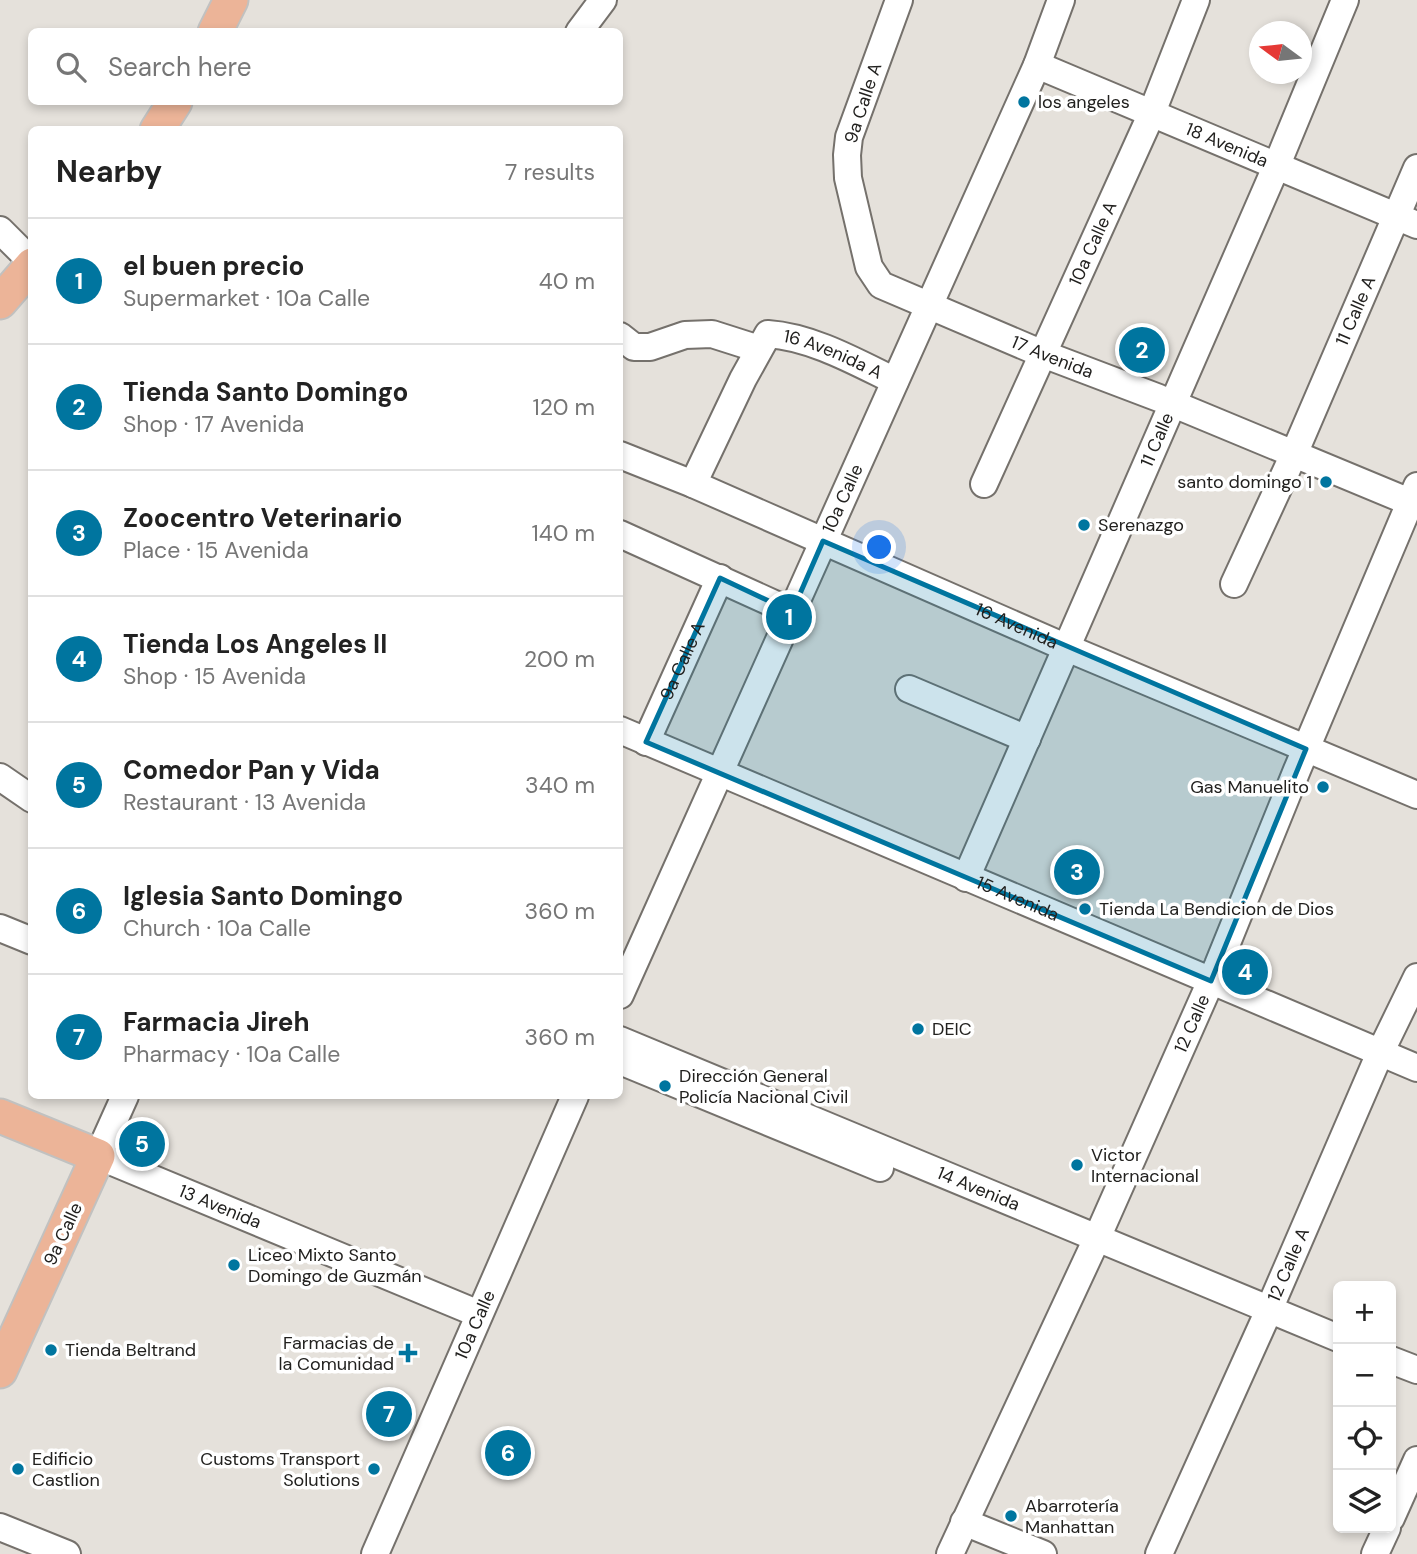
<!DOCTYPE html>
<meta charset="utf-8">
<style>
body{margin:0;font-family:"DM Sans",sans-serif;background:#f2f2f2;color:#222}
.controls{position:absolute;right:21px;bottom:21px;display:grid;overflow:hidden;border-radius:10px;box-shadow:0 4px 10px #0003}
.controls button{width:63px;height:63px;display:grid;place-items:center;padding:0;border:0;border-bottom:2px solid #e0e0e0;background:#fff;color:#222;font:35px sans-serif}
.compass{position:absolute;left:1249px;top:21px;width:63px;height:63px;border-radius:50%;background:#fff;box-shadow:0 4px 10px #0003;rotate:285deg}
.you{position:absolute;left:880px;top:548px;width:24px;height:24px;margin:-18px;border:5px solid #fff;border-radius:50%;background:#1a73e8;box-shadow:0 0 0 10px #1a73e833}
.badge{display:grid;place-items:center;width:46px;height:46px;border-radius:50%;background:#00759f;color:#fff;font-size:23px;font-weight:700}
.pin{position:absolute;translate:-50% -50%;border:4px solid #fff;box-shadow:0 2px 7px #0006}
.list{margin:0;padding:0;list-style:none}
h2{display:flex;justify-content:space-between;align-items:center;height:91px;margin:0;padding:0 28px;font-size:30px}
h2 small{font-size:23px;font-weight:400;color:#767676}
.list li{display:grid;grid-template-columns:46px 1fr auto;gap:21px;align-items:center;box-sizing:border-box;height:126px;padding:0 28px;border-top:2px solid #e0e0e0}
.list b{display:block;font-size:26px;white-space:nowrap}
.list p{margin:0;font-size:23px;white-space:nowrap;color:#767676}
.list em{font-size:23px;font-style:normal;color:#767676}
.icon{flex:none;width:38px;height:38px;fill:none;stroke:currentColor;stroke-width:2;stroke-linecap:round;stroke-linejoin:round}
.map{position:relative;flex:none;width:1417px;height:1554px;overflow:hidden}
.search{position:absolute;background:#fff;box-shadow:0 4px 10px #0003;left:28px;top:28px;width:595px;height:77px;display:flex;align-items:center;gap:18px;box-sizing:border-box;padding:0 24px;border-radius:10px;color:#767676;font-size:26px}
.panel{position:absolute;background:#fff;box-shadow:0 4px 10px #0003;left:28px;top:126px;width:595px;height:973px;border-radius:10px}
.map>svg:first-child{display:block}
</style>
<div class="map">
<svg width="1417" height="1554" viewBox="0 0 1417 1554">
<rect width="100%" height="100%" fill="#e5e1db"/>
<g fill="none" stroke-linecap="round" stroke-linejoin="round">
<g stroke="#75716c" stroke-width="30">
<g id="minor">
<path id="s1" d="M899 0 849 137 847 155 848 178 869 267 881 285 1043 354 1159 398 1417 505"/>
<path d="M579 32 603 0"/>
<path id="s2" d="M1037 65 1417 225"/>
<path d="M0 230 32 262"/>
<path d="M620 336 634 347H650L685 335 712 334 759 349"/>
<path id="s3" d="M620 455 693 484 1067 648 1417 795"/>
<path id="s4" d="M693 484 743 379 768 334C812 337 856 362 895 381"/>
<path id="s5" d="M984 484 1151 115 1196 0"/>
<path d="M620 534 792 612"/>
<path id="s6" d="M1234 584 1294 454 1417 168"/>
<path d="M909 689 1027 739"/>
<path id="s7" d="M620 730 1417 1068"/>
<path id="s8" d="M646 742 720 578"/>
<path d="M0 777 32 799"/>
<path id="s9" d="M966 878 1276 167 1345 0"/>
<path d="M0 928 32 941"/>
<path id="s10" d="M620 995 1037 65 1061 0"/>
<path id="s11" d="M620 1040 1338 1338"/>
<path d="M620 1061 880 1168"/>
<path id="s12" d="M125 1096 98 1156 479 1314"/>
<path d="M1391 1360 1417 1370"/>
<path d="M1391 1518 1417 1460"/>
<path d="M964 1522 1043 1554"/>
<path d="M0 1527 67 1554"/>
<path id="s13" d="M375 1554 575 1096"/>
<path id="s14" d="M950 1554 1093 1247 1218 965 1297 770 1417 486"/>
<path id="s15" d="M1159 1554 1265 1319 1380 1053 1417 977"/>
<path d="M1375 1554 1387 1528"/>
</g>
</g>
<g stroke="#c1c1c0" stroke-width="37">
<path id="major" d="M215 32 231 0
M157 130 175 102
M0 302 32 265
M0 1116 98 1156 0 1371"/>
</g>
<use href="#minor" stroke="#fff" stroke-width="26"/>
<use href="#major" stroke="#ecb498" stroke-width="33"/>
</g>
<path fill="#00759f" fill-opacity="0.2" stroke="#00759f" stroke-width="5" stroke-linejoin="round" d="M823 541 1306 749 1211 981 646 742 720 578 792 612Z"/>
<g fill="#00759f" stroke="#fff" stroke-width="2.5">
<circle cx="1024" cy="102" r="7"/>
<circle cx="1326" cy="482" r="7"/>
<circle cx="1084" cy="525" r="7"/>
<circle cx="1323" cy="787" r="7"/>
<circle cx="1085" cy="909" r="7"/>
<circle cx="918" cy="1029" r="7"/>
<circle cx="665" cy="1086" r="7"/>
<circle cx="1077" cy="1165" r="7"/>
<circle cx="234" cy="1265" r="7"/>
<circle cx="51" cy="1350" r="7"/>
<path d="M404.5 1342.5h7v7h7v7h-7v7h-7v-7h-7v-7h7z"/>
<circle cx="18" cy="1469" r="7"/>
<circle cx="374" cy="1469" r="7"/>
<circle cx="1011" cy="1516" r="7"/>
</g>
<g text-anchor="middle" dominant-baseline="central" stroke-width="7" stroke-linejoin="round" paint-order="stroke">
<g font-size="18" fill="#22211f" stroke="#fff" text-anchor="start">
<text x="1038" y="102">los angeles</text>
<text x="1312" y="482" text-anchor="end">santo domingo 1</text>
<text x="1098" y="525">Serenazgo</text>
<text x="1309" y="787" text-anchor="end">Gas Manuelito</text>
<text x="1099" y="909">Tienda La Bendicion de Dios</text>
<text x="932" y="1029">DEIC</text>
<text x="679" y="1076">Dirección General<tspan x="679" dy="21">Policía Nacional Civil</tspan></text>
<text x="1091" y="1155">Victor<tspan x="1091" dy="21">Internacional</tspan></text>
<text x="248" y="1255">Liceo Mixto Santo<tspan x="248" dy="21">Domingo de Guzmán</tspan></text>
<text x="394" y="1343" text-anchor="end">Farmacias de<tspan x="394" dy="21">la Comunidad</tspan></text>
<text x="65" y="1350">Tienda Beltrand</text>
<text x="32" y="1459">Edificio<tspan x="32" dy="21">Castlion</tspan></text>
<text x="360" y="1459" text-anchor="end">Customs Transport<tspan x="360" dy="21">Solutions</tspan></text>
<text x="1025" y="1506">Abarrotería<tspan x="1025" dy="21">Manhattan</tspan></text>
</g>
<g font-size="18" fill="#22211f" stroke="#fff">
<text transform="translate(863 103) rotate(-72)">9a Calle A</text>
<text stroke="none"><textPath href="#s2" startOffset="206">18 Avenida</textPath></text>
<text stroke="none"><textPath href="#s5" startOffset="264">10a Calle A</textPath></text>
<text stroke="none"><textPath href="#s6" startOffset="299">11 Calle A</textPath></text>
<text stroke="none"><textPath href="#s4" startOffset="236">16 Avenida A</textPath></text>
<text stroke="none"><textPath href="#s1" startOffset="486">17 Avenida</textPath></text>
<text stroke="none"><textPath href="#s9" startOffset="478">11 Calle</textPath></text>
<text stroke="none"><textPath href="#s10" startOffset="544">10a Calle</textPath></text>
<text stroke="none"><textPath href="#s3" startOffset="432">16 Avenida</textPath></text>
<text stroke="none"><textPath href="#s8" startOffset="89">9a Calle A</textPath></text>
<text stroke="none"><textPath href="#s7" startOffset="432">15 Avenida</textPath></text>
<text stroke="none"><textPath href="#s14" startOffset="583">12 Calle</textPath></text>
<text stroke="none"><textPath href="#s11" startOffset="388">14 Avenida</textPath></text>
<text stroke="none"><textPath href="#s12" startOffset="198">13 Avenida</textPath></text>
<text transform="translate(63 1234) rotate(-65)">9a Calle</text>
<text stroke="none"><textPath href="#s15" startOffset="317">12 Calle A</textPath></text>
<text stroke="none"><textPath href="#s13" startOffset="250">10a Calle</textPath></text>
</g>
</g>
</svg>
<div class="controls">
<button>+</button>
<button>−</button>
<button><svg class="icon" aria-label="locate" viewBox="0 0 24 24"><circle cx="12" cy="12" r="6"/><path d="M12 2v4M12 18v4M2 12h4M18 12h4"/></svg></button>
<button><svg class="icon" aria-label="layers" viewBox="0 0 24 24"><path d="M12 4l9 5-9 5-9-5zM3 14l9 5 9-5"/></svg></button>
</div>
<svg class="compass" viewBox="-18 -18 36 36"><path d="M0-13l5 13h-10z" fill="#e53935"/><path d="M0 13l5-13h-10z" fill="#767676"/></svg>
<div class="you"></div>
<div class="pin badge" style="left:789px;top:617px">1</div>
<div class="pin badge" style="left:1142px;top:350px">2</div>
<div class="pin badge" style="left:1077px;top:872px">3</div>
<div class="pin badge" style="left:1245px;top:972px">4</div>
<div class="pin badge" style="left:142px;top:1144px">5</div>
<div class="pin badge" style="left:508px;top:1453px">6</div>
<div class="pin badge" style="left:389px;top:1414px">7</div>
<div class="search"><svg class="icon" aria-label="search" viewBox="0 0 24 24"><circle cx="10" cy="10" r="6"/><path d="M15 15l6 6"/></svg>Search here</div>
<section class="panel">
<h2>Nearby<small>7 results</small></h2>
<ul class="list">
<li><span class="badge">1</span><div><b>el buen precio</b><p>Supermarket · 10a Calle</p></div><em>40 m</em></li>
<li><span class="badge">2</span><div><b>Tienda Santo Domingo</b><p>Shop · 17 Avenida</p></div><em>120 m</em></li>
<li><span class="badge">3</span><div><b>Zoocentro Veterinario</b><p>Place · 15 Avenida</p></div><em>140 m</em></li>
<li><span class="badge">4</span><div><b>Tienda Los Angeles II</b><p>Shop · 15 Avenida</p></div><em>200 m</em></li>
<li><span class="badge">5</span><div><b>Comedor Pan y Vida</b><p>Restaurant · 13 Avenida</p></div><em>340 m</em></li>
<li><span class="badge">6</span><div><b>Iglesia Santo Domingo</b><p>Church · 10a Calle</p></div><em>360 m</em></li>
<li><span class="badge">7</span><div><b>Farmacia Jireh</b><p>Pharmacy · 10a Calle</p></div><em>360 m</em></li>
</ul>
</section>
</div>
